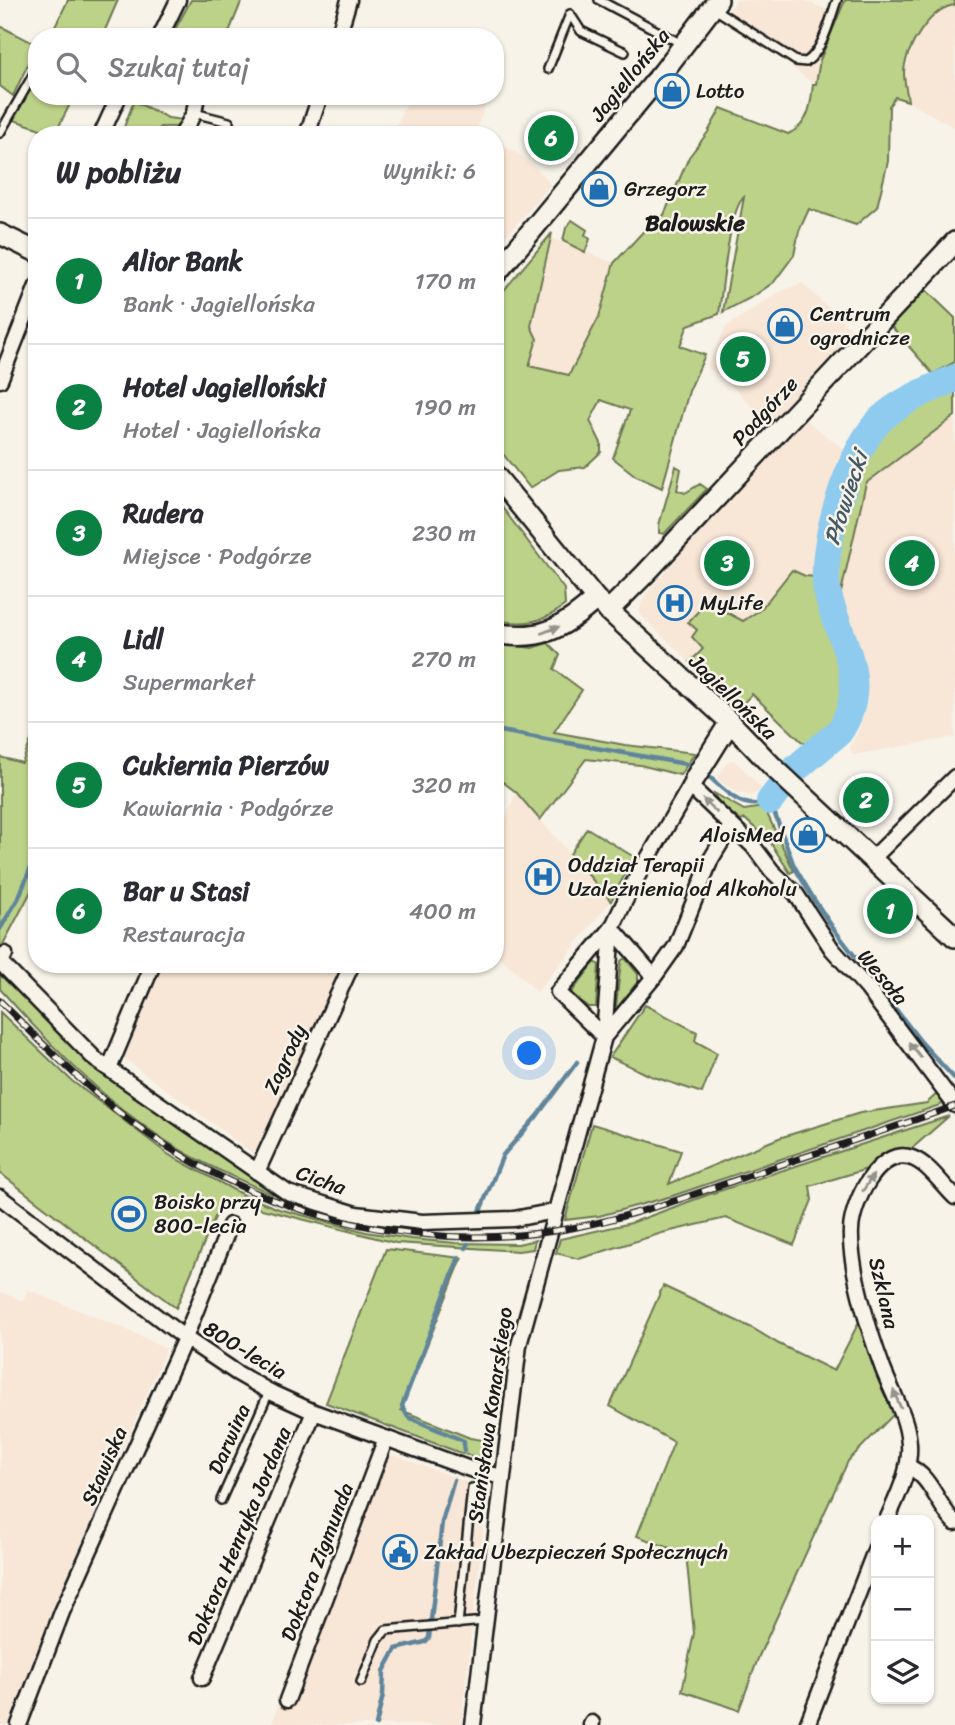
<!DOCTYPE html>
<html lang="pl">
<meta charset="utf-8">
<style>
body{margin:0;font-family:Sriracha,sans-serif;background:#f7f7f7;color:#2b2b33}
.controls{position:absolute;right:21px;bottom:21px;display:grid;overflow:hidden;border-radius:14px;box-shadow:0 2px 5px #0004}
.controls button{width:63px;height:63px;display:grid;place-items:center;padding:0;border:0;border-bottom:2px solid #e1e1e2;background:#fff;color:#2b2b33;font:35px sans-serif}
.you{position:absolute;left:530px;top:1054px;width:24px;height:24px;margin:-18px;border:5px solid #fff;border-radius:50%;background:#1a73e8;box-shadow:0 0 0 10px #1a73e833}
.badge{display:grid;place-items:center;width:46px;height:46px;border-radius:50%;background:#0b8043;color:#fff;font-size:23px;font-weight:700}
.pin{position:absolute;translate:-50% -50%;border:4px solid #fff;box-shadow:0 2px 7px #0006}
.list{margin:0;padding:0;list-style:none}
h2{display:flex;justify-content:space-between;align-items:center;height:91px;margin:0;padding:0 28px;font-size:30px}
h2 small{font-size:23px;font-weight:400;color:#7c7c81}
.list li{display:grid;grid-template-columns:46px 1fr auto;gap:21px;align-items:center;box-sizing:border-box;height:126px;padding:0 28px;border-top:2px solid #e1e1e2}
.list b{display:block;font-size:26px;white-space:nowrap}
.list p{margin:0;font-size:23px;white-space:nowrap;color:#7c7c81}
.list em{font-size:23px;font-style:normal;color:#7c7c81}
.icon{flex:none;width:38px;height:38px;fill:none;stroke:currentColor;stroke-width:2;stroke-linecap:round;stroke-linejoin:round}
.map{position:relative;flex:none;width:955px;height:1725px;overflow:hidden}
.search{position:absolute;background:#fff;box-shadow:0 2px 5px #0004;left:28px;top:28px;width:476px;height:77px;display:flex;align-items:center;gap:18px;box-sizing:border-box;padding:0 24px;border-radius:28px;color:#7c7c81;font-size:26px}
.panel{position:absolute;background:#fff;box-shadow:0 2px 5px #0004;left:28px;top:126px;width:476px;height:847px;border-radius:28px}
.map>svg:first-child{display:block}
</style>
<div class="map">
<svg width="955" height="1725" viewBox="0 0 955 1725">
<rect width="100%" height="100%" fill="#f7f3e8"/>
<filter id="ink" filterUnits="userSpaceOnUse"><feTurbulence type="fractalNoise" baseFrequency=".0143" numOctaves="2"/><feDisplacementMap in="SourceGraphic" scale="14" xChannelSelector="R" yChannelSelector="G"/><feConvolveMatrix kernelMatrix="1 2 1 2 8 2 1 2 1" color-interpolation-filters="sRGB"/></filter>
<g filter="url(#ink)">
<path fill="#f8e6d6" d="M737 0H803L837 14 820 60 815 85 780 58 722 21Z
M952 4 955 5V128L908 101 904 72 917 34 938 12Z
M410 96H489L477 128 487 135H392Z
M495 140 520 155 543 174 550 185 495 249Z
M551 238 614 263 599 317 569 375 529 366 537 339 530 326Z
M802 283 853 332 769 423 732 386 707 367 726 327 780 292Z
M955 416V737L853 755 850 747 860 727 867 701 860 657 840 597 866 483Z
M802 417 847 452 832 493 816 552V577L805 576 792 570 761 609 743 621 697 631 692 637 703 649 690 662 639 613 641 604 648 592 708 522Z
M731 760 735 761 762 789 753 795 738 793 717 779 727 763Z
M516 792 611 901 537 992 495 952V830L501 831Z
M161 964H357L269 1165 121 1056Z
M28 1290 125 1329 166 1349 50 1616 8 1725H0V1292L23 1301Z
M377 1449 483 1488 487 1493 461 1725H271Z"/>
<path fill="#bcd289" stroke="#6c7752" stroke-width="2" d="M68 0H118L102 37H87L71 29 53 31Z
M191 0H242L227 37H171Z
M845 0H955V5C931 7 904 50 904 73 904 82 907 92 908 101L895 97 889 106 888 161 877 207 856 225 809 209 799 231 794 255 774 282 754 296 723 312 744 197C729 209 722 292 719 314L688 325 680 346 705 355 689 391 662 488 636 476 613 458 630 410 601 400 590 421 601 443V452L585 467 559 470 530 488 495 444V301L552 233 531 326 537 339 529 366 569 375 599 317 614 263 652 222 664 215 689 157 708 132 721 108 788 134C809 125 811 105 813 84H816L820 60Z
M0 26 37 45 13 96 0 86Z
M37 75V96H74L55 134 11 119Z
M134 101 168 118 183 120 176 127H160L156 135H121Z
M572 220 587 230 585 235 590 239 585 252 563 241 566 228Z
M926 290 955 318V362L933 374 891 326Z
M955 388V416L866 483 840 597 834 576 844 520 862 461 870 443 881 429 899 414Z
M676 466 681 469 677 490 685 493 700 484 707 489 664 534 659 533V525Z
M495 498 564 589 565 605C543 624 522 625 495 620Z
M792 570 805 576 816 577C828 620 860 674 835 719 828 730 816 737 806 744L801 741 752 694 741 706 690 662 703 649 692 637 697 630 688 622 707 602 743 621 761 609Z
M495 643 532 648 548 643 560 655 554 669 582 690 554 732 625 745 695 753 680 775 640 765 586 759 540 820 516 792 495 776Z
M37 725V880L0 950V757L22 763Z
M714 793 744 810 764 807 794 871 790 873 770 842 745 819 741 821C732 814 717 804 714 793Z
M587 828 634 857 611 901 570 854Z
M625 958 638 974V981L618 1007 616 1006 621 961Z
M595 962 599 965 596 1007H588L571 993Z
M0 970 104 1072 275 1193 272 1194C236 1178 200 1163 166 1141 103 1100 50 1045 0 989Z
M645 1005 697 1032 695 1041 717 1053 702 1093 651 1076 610 1057Z
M0 1012 72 1081 169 1155 243 1195 279 1209 366 1232 411 1239 456 1243 518 1244 535 1240 533 1249 518 1251 396 1243 234 1202 216 1215 176 1308 0 1173Z
M940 1091 946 1103 672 1196 599 1216 565 1220 592 1124 681 1151 669 1184 779 1138 860 1113 927 1103Z
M949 1116 909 1151 892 1155 867 1169 810 1186 812 1200 794 1245 726 1218 662 1233 579 1259 556 1253 560 1239 631 1223 707 1195Z
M386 1249 462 1258 401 1410 470 1438 494 1442C489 1463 474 1457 458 1452L326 1403Z
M663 1286 752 1328 779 1344 834 1371 861 1318 867 1346 894 1414 848 1461 759 1656 739 1710 682 1691 694 1633 686 1554 637 1536 674 1442 610 1406Z"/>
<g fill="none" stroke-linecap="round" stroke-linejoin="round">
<path stroke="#60859b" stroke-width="4.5" d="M495 730 697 766
M704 772C725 790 741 813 770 801L794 866 813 898 833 928 921 1042 955 1079
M0 929 19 897 37 852
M478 1216 503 1155 537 1116 577 1062
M466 1248 468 1244
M459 1257 402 1406 408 1417 464 1441V1450
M376 1725 383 1695 384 1671 396 1649 425 1642 429 1638 442 1522 454 1480"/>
<path stroke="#8ecbef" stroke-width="28" d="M770 801 793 771 839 732C872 684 840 642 828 595 817 551 849 451 880 420 901 400 929 390 955 378"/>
<g stroke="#1c1c1c" stroke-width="12">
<path id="lane" d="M599 0 682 44
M713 8 796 61 806 62C823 51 830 19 837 0
M570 14 581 31 625 52
M548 69 570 14
M194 113 229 122
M0 133 37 68
M221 1500 269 1392
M458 1624 472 1488
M361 1682 378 1640 386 1630 485 1621"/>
</g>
<g stroke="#1c1c1c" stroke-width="19">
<path id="street" d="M160 37 178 0
M338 37 349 0
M101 135 119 96
M182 135 194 113 197 96
M307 135 320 96
M0 380 37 286
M690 786 753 846 772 871 796 894 832 949 867 988 955 1105
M872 859 955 777
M612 928 654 977 604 1037 558 992 612 928 633 884 695 778
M5 954 1 963 96 1060 288 1193 356 1214 422 1222 514 1219 555 1211
M654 977 676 946 711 859 731 826
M109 1069 153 964
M257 1172 352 964
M0 1197 185 1338 237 1373 270 1392 314 1412 470 1469 502 1477
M907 1466C931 1475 937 1505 955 1523
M887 1520C897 1497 911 1470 909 1444 907 1416 893 1395 883 1369 870 1334 849 1267 851 1230 852 1204 878 1146 912 1158 929 1164 942 1185 955 1197
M202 1678 314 1412
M287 1700 386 1438
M19 1725 62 1612 185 1338 230 1225
M473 1725 519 1345 604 1037 612 928
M591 1725 592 1723
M807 1725 876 1548"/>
</g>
<g stroke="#1c1c1c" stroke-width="24">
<path id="secondary" d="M0 234 37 252
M495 275 663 72 718 0
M495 475 596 599 730 722 772 766 955 937
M608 611 645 574 955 242
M495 633C540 642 564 628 596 599
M695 778 730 722"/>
</g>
<use href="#lane" stroke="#f7f3e8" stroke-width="7"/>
<use href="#street" stroke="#f7f3e8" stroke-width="14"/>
<use href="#secondary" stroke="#f7f3e8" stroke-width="19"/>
<g stroke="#1c1c1c" stroke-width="7">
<path id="rail" d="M0 1001C47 1048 94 1097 150 1135 272 1219 425 1255 572 1228 636 1216 698 1193 759 1172 825 1150 890 1129 955 1106"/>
</g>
<use href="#rail" stroke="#f7f3e8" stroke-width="4.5" stroke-dasharray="13" stroke-linecap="butt"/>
</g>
<defs><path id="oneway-solid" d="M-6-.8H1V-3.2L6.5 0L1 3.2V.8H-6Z" transform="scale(1.75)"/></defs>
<g fill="#94928c">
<use href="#oneway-solid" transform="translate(550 630) rotate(-21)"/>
<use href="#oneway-solid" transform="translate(710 806) rotate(-136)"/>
<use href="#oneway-solid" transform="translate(915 1050) rotate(-128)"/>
<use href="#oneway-solid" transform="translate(868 1183) rotate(-57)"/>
<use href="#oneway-solid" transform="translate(897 1399) rotate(-113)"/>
</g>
</g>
<defs>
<g id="shop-ring" transform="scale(1.75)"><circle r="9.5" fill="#f7f3e8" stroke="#1f6fb2" stroke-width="1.5"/><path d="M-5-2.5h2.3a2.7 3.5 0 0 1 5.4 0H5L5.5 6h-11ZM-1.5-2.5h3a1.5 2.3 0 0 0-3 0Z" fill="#1f6fb2"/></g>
<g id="hospital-ring" transform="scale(1.75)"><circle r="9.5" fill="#f7f3e8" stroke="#1f6fb2" stroke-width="1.5"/><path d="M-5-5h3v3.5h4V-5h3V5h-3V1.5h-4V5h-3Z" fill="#1f6fb2"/></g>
<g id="stadium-ring" transform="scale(1.75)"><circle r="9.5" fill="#f7f3e8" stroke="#1f6fb2" stroke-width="1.5"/><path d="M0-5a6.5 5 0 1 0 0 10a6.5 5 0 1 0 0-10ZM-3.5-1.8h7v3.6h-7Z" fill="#1f6fb2"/></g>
<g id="civic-ring" transform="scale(1.75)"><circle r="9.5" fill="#f7f3e8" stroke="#1f6fb2" stroke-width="1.5"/><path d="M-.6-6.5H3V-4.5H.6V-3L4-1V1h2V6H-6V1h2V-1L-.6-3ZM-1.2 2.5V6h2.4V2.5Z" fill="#1f6fb2"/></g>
</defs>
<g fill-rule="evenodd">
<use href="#shop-ring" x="672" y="91"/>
<use href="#shop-ring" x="599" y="189"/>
<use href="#shop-ring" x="785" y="326"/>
<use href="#hospital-ring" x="675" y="603"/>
<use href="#shop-ring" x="808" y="835"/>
<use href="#hospital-ring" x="543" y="877"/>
<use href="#stadium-ring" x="129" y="1214"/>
<use href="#civic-ring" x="400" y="1552"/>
</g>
<g text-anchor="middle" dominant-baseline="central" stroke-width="5" stroke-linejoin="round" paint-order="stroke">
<g font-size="21" fill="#1c1c1c" stroke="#f7f3e8">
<text transform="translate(630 75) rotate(-51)">Jagiellońska</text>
<text transform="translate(765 411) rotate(-47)">Podgórze</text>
<text transform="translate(733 697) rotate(44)">Jagiellońska</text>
<text transform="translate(883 977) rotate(50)">Wesoła</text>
<text transform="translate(285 1059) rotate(-65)">Zagrody</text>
<text transform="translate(321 1180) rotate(19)">Cicha</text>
<text transform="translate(884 1293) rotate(77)">Szklana</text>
<text transform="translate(245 1350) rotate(31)">800-lecia</text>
<text transform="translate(490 1415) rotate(-82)">Stanisława Konarskiego</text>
<text transform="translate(229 1439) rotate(-66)">Darwina</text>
<text transform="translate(104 1466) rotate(-66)">Stawiska</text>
<text transform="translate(239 1536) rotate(-67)">Doktora Henryka Jordana</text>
<text transform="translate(317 1562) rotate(-69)">Doktora Zigmunda</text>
</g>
<g font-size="21" fill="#1c1c1c" stroke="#f7f3e8" text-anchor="start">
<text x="696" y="91">Lotto</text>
<text x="624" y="189">Grzegorz</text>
<text x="810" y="314">Centrum<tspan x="810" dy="24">ogrodnicze</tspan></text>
<text x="700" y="603">MyLife</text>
<text x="784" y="835" text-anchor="end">AloisMed</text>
<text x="568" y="865">Oddział Terapii<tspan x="568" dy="24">Uzależnienia od Alkoholu</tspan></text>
<text x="154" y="1202">Boisko przy<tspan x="154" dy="24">800-lecia</tspan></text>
<text x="424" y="1552">Zakład Ubezpieczeń Społecznych</text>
</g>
<g font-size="23" font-weight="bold" fill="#1c1c1c" stroke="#f7f3e8">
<text x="695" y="223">Balowskie</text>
</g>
<g font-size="23" font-style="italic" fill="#445966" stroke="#f7f3e8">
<text transform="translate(846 498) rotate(-72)">Płowiecki</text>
</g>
</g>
</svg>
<div class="controls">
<button>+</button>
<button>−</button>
<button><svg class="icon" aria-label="layers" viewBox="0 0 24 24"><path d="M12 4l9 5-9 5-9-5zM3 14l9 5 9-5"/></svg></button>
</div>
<div class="you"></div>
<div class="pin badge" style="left:890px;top:911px">1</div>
<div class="pin badge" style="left:866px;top:800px">2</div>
<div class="pin badge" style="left:727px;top:563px">3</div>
<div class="pin badge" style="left:912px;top:563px">4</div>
<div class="pin badge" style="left:743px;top:359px">5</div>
<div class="pin badge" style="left:551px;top:138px">6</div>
<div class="search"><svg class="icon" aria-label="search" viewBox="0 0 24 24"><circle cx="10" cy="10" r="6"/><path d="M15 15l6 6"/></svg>Szukaj tutaj</div>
<section class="panel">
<h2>W pobliżu<small>Wyniki: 6</small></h2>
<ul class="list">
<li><span class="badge">1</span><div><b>Alior Bank</b><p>Bank · Jagiellońska</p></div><em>170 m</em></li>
<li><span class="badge">2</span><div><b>Hotel Jagielloński</b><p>Hotel · Jagiellońska</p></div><em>190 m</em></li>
<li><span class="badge">3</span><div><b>Rudera</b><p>Miejsce · Podgórze</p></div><em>230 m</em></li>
<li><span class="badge">4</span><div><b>Lidl</b><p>Supermarket</p></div><em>270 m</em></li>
<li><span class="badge">5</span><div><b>Cukiernia Pierzów</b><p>Kawiarnia · Podgórze</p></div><em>320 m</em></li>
<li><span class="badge">6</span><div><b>Bar u Stasi</b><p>Restauracja</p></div><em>400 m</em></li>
</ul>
</section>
</div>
